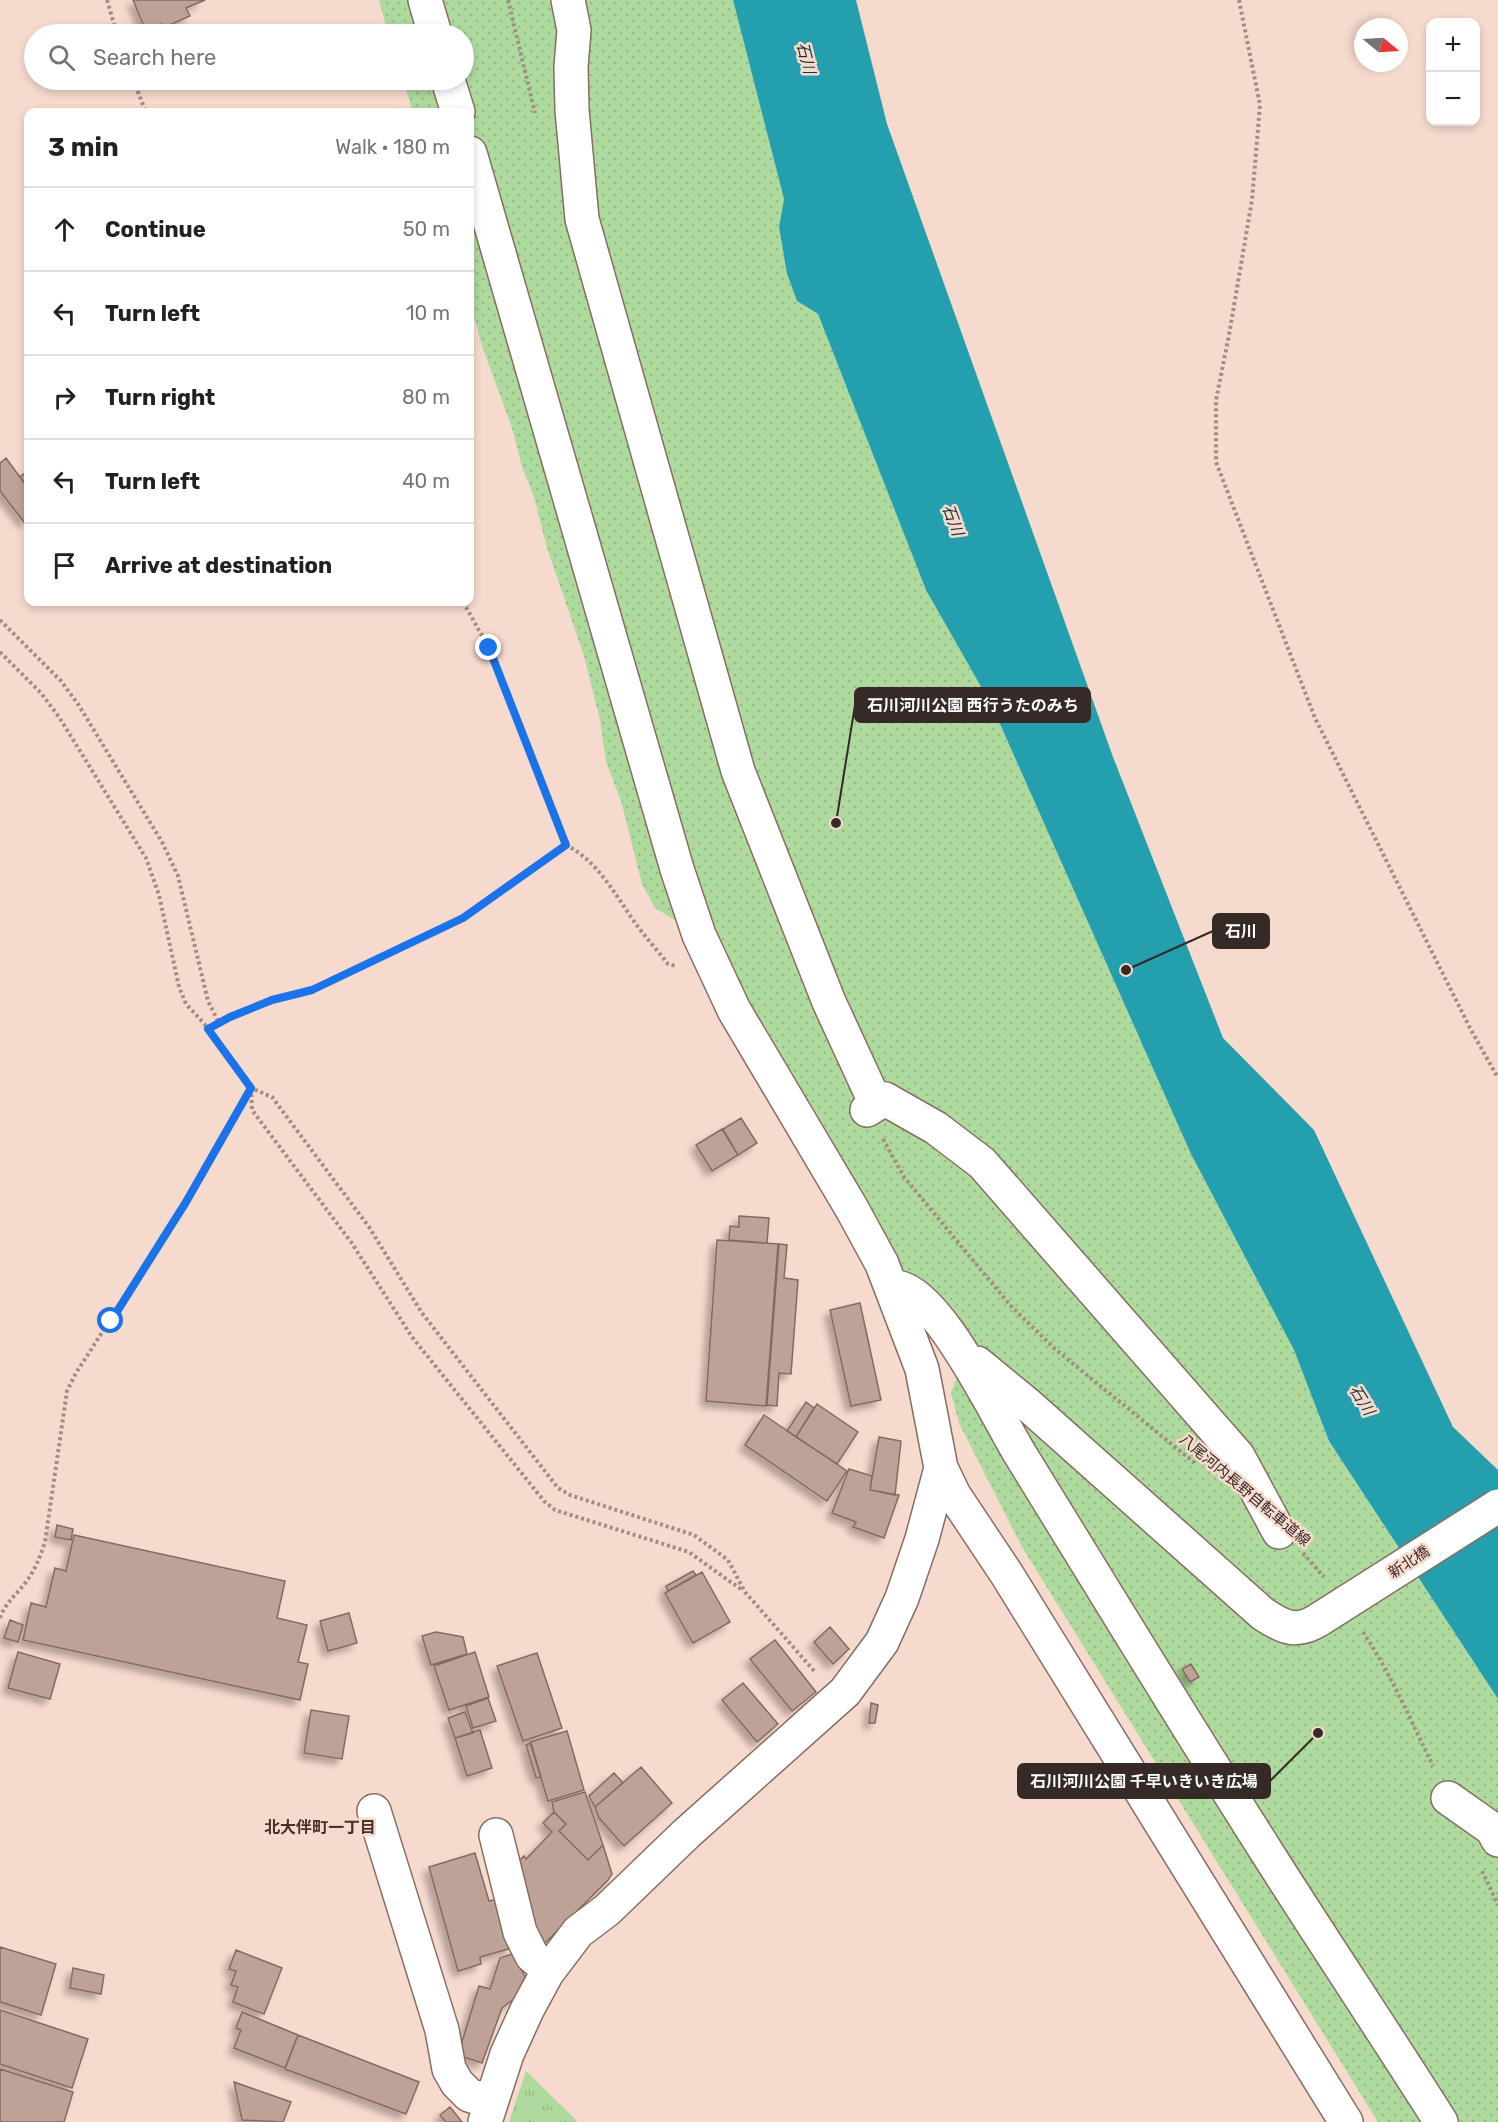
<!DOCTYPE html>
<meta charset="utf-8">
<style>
body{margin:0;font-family:Rubik,"Noto Sans JP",sans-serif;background:#f2f2f2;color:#202124}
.controls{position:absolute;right:18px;top:18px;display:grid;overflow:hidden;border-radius:12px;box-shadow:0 3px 9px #0003}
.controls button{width:54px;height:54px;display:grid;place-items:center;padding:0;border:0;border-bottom:2px solid #e0e0e0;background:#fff;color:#202124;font:30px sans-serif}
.compass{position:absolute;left:1354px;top:18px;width:54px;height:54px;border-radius:50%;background:#fff;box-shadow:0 3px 9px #0003;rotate:108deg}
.stop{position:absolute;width:18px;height:18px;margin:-14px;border:4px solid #1a73e8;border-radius:50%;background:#fff}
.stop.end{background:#1a73e8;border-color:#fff;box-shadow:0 2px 6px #0008}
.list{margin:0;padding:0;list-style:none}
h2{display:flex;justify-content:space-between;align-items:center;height:78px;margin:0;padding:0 24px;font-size:26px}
h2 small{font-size:20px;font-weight:400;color:#757577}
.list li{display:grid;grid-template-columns:39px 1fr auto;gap:18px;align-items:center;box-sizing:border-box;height:84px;padding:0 24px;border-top:2px solid #e0e0e0}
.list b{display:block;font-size:22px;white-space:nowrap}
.list em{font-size:20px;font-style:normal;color:#757577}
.icon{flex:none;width:33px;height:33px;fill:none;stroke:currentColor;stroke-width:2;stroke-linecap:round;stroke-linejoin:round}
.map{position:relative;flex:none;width:1498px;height:2122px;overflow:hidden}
.search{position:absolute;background:#fff;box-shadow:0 3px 9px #0003;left:24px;top:24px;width:450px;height:66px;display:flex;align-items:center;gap:15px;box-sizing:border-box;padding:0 21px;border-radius:33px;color:#757577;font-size:22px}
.panel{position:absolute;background:#fff;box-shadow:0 3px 9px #0003;left:24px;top:108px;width:450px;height:498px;border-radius:12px}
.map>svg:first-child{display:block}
</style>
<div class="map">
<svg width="1498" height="2122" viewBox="0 0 1498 2122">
<defs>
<pattern id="grass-tufts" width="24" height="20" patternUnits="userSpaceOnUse" patternTransform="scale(1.5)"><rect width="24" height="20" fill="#aeda9e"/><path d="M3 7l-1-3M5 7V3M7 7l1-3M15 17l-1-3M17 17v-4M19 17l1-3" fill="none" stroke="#96bb88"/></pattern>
<pattern id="park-dots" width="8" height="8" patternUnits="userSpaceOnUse" patternTransform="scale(1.5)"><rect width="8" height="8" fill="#aeda9e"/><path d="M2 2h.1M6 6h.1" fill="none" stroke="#96bb88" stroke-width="1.8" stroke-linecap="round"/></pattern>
<filter id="shadow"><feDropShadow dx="-5.5" dy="5.5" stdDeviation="3" flood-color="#0004"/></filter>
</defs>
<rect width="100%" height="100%" fill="#f7dace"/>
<path fill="url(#grass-tufts)" d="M526 2071 578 2122H509Z"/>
<path fill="url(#park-dots)" d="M379 0H733L784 199 779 227 787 274 797 301 818 314 926 590 992 706 1191 1154 1294 1350 1329 1441 1498 1699V2122H1378L1022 1547 959 1423 951 1393 959 1371 910 1290 699 935 655 908 642 884 621 801 606 762 600 720 584 656 547 548 534 497 522 467 512 428 482 346 470 301V112H413L403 80H464V34H388Z"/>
<path fill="#239fad" d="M733 0H856L887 124 1113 757 1223 1038 1314 1130 1453 1427 1498 1470V1699L1329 1441 1294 1350 1191 1154 992 706 926 590 818 314 797 301 787 274 779 227 784 199Z"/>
<path fill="#bfa297" stroke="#856b61" stroke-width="1.5" filter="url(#shadow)" d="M133 0H205L186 8 190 16 163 28 161 24 146 31Z
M6 458 28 488V519L24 522 0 491V463Z
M28 471V488L20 477Z
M741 1118 757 1143 738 1155 723 1129Z
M722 1129 738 1155 712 1171 696 1145Z
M739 1216 769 1218 767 1243 729 1240 730 1226 739 1227Z
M717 1240 778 1244 766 1406 706 1401Z
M779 1244 787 1245 784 1278 798 1280 791 1374 779 1373 777 1406 767 1405Z
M860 1303 881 1400 851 1406 830 1310Z
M806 1402 814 1408 796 1437 787 1431Z
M817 1404 858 1432 837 1464 796 1437Z
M764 1415 847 1471 827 1501 745 1445Z
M879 1437 901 1441 895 1495 870 1490Z
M849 1469 872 1476 870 1490 899 1495 884 1538 853 1527 856 1522 832 1513Z
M57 1525 73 1529 71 1540 55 1537Z
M74 1535 285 1581 277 1618 307 1625 298 1662 308 1664 300 1700 23 1640 31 1603 46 1607 55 1568 66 1571Z
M693 1571 696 1575 668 1591 666 1586Z
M702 1572 730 1622 693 1643 665 1593Z
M349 1613 357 1643 328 1651 320 1621Z
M10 1620 23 1625 18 1642 4 1638Z
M830 1627 849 1649 833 1664 814 1642Z
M436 1632 463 1637 467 1654 431 1665 422 1636Z
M775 1640 816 1692 792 1711 750 1659Z
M18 1652 60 1664 50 1699 8 1688Z
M475 1652 489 1697 449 1710 434 1666Z
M537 1653 562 1728 523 1741 497 1666Z
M1191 1664 1199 1677 1190 1682 1182 1669Z
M743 1683 778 1724 757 1742 722 1700Z
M488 1698 496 1721 473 1728 466 1706Z
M871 1703 878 1705 875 1723H869Z
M311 1710 349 1716 342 1759 304 1753Z
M465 1712 473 1733 455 1738 448 1718Z
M480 1730 492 1768 467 1776 455 1738Z
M567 1731 584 1790 548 1801 530 1742Z
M531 1743 541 1777 536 1778 526 1745Z
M641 1767 672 1803 624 1846 599 1818 595 1807Z
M614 1773 623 1783 595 1807 589 1796Z
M585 1792 603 1845 588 1860 559 1831 566 1824 554 1812 552 1802Z
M554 1812 566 1824 559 1831 588 1860 603 1845 612 1874 608 1880 545 1943 526 1925 512 1868 524 1856 526 1859 552 1832 543 1823Z
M475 1853 489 1901 498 1899 512 1948 480 1957 481 1964 458 1971 429 1867Z
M0 1947 56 1964 41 2015 0 2002Z
M236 1950 282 1968 264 2014 233 2002 238 1987 231 1985 236 1971 229 1969Z
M515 1953 526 1980 514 1999 502 2008 482 2063 458 2055 479 1986 490 1989 500 1958Z
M73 1968 104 1975 101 1994 70 1988Z
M0 2010 88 2039 72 2088 0 2064Z
M242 2012 298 2035 285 2068 234 2048 241 2030 236 2028Z
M298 2035 419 2082 406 2114 285 2069Z
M0 2069 73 2092 64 2122H0Z
M234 2082 291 2102 283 2122 242 2120Z
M450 2107 462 2122H446L440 2115Z"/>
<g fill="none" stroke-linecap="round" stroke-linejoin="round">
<g stroke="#876d62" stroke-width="36">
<path id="minor" d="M425 0 435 34
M568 0 574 30 571 67 572 110 582 219 738 771 829 1002 876 1104
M448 80 458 112
M470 153 677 869 699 935 734 1010 852 1209 882 1264 922 1369 941 1468 954 1495 1006 1573 1346 2122
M867 1110 885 1099 936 1128 982 1163 1238 1456 1279 1532
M891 1287C935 1282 998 1419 1020 1454 1102 1587 1184 1722 1268 1854 1325 1944 1384 2032 1441 2122
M977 1363 1027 1404 1263 1614C1284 1628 1297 1634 1320 1619
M1448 1798 1492 1829 1498 1840
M374 1811 442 2030 449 2069 457 2083 469 2095 491 2102
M496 1835 520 1932 532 1956 549 1970
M485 2122 507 2054 527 2010 547 1973 578 1932 607 1910 687 1833 845 1692 882 1642 902 1598 922 1539 941 1468"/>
</g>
<path stroke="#a28d85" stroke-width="4" stroke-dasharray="3 3" stroke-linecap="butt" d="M107 0 117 34
M508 0 535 113
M1239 0 1260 105 1252 200 1229 335 1216 400V462L1315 718 1470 1028 1498 1078
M133 80 146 112
M463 602 489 648 566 845C599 862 615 895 636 924 646 938 658 951 668 964L676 966
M0 620 61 681 78 704 162 842 178 876 208 1001 219 1023
M0 652 41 693 59 717 146 858 159 895 179 987 186 1004 209 1029 251 1088 272 1097 369 1227 422 1313 558 1488 570 1495 694 1535 728 1560 745 1592 816 1673
M209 1029 230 1017 272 1000 311 990 463 918 566 845
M251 1088 252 1110 351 1242 412 1337 544 1501 555 1510 689 1552 742 1590
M883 1139 904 1177 1010 1305 1055 1349 1196 1464
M1303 1553 1324 1577
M0 1618C5 1603 17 1594 26 1582 35 1570 40 1557 45 1542L67 1391 76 1373 186 1202 251 1088
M1363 1632C1391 1674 1411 1721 1433 1766
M1482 1871 1498 1905"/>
<use href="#minor" stroke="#fff" stroke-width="33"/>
<g stroke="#876d62" stroke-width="36" stroke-linecap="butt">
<path id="minor-bridge" d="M1320 1619 1498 1506"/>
</g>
<use href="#minor-bridge" stroke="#fff" stroke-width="33"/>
</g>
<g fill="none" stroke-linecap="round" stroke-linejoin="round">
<path stroke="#1a73e8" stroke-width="8" d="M111 1321 186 1202 251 1088 208 1029 230 1017 272 1000 312 990 463 918 566 845 489 648"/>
</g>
<g text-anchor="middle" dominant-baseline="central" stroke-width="5" stroke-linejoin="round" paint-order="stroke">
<g font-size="15" fill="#352a26" stroke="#f7dace">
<text transform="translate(1245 1490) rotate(40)">八尾河内長野自転車道線</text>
<text transform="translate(1409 1562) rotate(-33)">新北橋</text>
</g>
<g font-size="16" font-style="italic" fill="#1a3437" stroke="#f7dace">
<text transform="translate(806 58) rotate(76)">石川</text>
<text transform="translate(953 520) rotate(69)">石川</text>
<text transform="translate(1362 1400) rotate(58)">石川</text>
</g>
<g font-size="16" font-weight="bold" fill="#473027" stroke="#f7dace">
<text x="320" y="1827">北大伴町一丁目</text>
</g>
</g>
<path fill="none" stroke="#352a26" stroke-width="2" d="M836 823L855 705M1126 970L1213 931M1318 1733L1270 1781"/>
<g fill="#352a26" stroke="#f7dace" stroke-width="2">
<circle cx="836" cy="823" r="6"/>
<circle cx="1126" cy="970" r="6"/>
<circle cx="1318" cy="1733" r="6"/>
</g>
<g fill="#352a26" stroke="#352a26" stroke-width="2">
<rect x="855" y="688" width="235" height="34" rx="6"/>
<rect x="1213" y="914" width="56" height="34" rx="6"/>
<rect x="1018" y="1764" width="252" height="34" rx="6"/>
</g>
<g font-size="16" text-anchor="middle" font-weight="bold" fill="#fff">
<text x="973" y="711">石川河川公園 西行うたのみち</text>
<text x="1241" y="937">石川</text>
<text x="1144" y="1787">石川河川公園 千早いきいき広場</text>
</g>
</svg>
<div class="controls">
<button>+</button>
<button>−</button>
</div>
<svg class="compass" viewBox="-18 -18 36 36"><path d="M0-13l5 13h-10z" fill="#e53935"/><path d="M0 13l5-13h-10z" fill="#757577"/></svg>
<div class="stop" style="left:111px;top:1321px"></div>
<div class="stop end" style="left:489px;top:648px"></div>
<div class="search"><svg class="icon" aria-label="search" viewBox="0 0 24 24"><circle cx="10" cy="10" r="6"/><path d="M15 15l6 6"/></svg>Search here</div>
<section class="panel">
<h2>3 min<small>Walk · 180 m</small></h2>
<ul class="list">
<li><svg class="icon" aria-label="ahead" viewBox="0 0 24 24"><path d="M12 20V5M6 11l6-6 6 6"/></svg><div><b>Continue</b></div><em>50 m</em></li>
<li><svg class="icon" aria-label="left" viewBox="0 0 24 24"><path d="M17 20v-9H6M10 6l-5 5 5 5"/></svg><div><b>Turn left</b></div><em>10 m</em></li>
<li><svg class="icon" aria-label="right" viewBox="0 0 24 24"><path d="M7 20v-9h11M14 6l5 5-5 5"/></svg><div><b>Turn right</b></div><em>80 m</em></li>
<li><svg class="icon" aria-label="left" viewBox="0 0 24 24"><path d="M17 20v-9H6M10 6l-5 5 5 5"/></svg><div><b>Turn left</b></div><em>40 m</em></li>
<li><svg class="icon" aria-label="arrive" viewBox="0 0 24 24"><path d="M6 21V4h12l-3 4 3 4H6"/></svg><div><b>Arrive at destination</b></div></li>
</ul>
</section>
</div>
